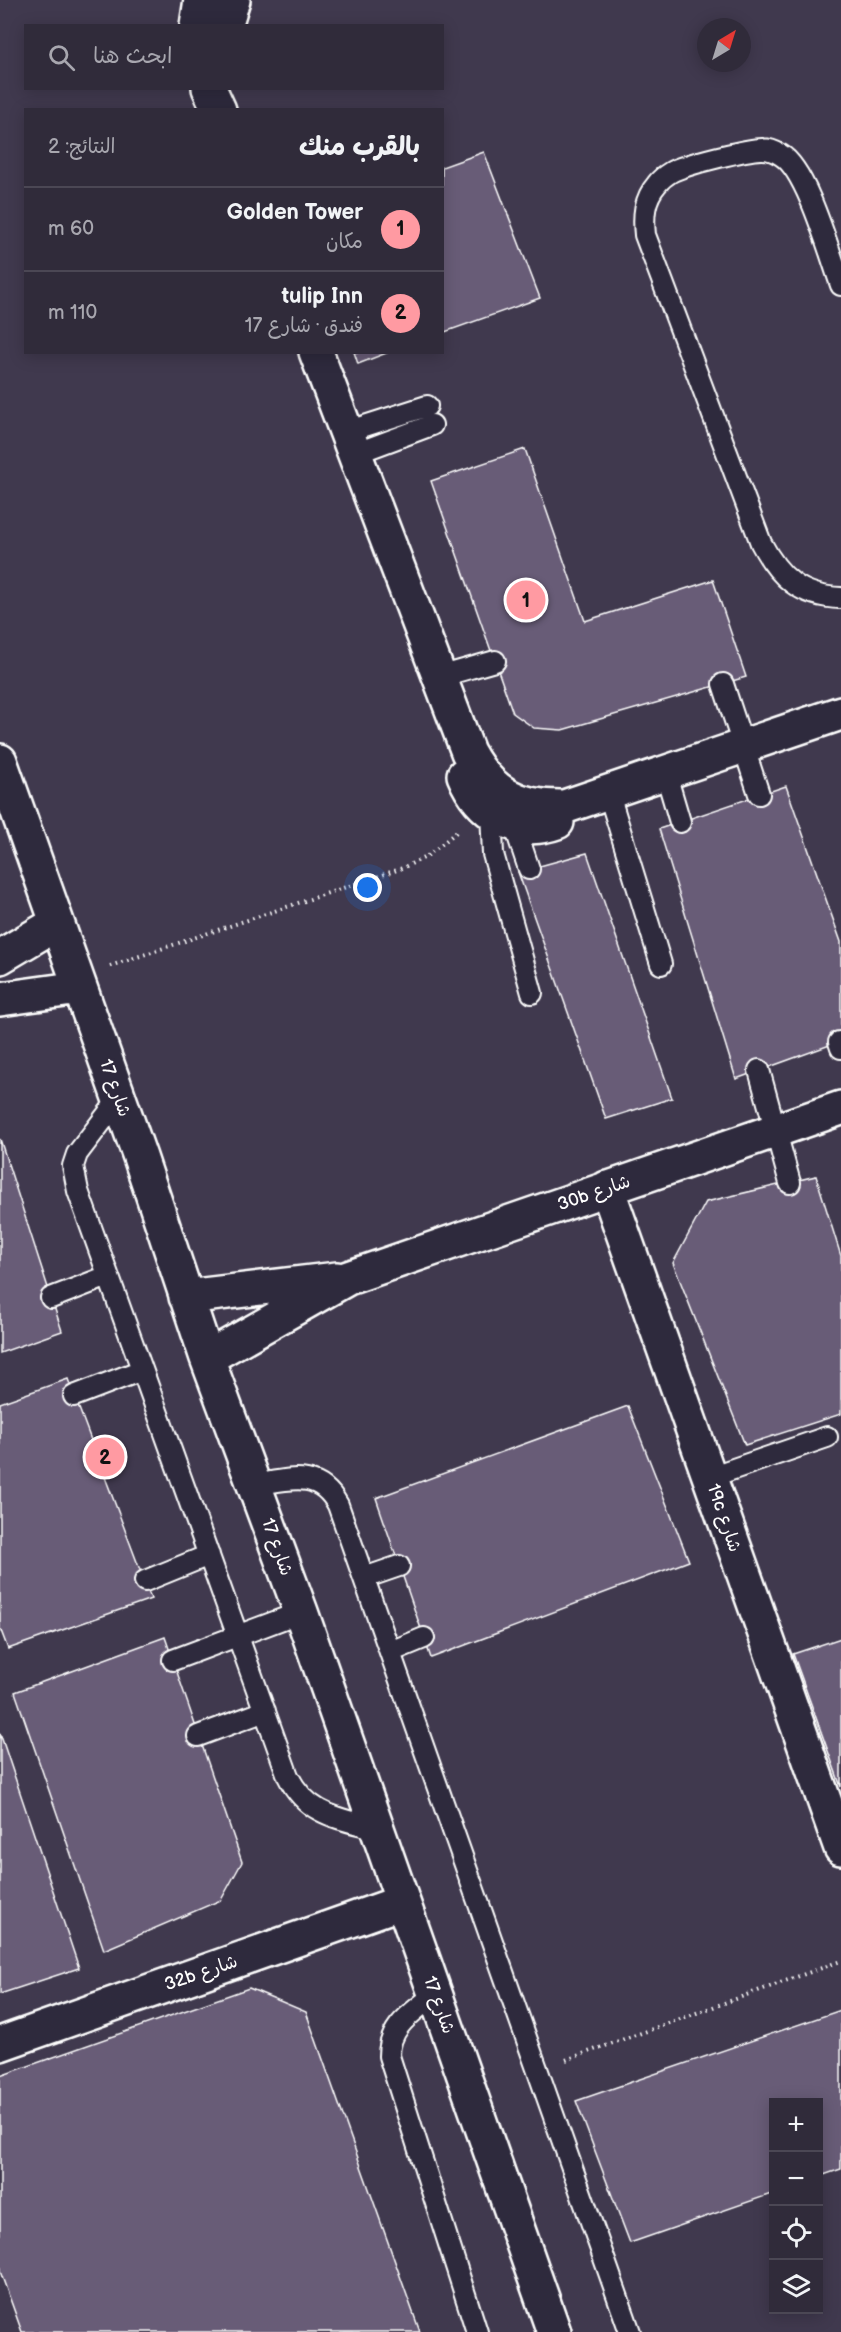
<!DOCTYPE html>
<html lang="ar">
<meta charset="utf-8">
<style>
body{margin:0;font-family:"Balsamiq Sans","Playpen Sans Arabic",sans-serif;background:#3c3745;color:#f1f3f6;direction:rtl}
.controls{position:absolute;right:18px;bottom:18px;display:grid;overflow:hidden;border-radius:0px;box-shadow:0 3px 15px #0003}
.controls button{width:54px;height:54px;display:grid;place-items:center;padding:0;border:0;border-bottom:2px solid #4b4754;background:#302b3a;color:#f1f3f6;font:30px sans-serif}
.compass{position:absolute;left:697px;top:18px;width:54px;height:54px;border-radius:50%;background:#302b3a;box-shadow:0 3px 15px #0003;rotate:38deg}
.you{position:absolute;left:368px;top:888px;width:21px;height:21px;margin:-15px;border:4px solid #fff;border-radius:50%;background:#1a73e8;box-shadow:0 0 0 9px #1a73e833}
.badge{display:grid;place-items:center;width:39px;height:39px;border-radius:50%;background:#ff9aa2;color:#111;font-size:20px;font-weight:700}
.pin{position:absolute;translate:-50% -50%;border:3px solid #fff;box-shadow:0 2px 6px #0006}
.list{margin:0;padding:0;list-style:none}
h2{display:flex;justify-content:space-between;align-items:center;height:78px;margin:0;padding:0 24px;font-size:26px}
h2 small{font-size:20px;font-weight:400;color:#a8a7af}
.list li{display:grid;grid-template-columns:39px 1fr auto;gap:18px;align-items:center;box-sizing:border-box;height:84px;padding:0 24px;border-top:2px solid #4b4754}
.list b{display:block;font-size:22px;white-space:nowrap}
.list p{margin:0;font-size:20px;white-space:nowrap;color:#a8a7af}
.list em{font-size:20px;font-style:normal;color:#a8a7af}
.icon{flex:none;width:33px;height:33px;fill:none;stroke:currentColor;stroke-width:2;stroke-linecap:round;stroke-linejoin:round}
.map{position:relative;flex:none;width:841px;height:2332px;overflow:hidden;direction:ltr}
.search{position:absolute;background:#302b3a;box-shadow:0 3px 15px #0003;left:24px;top:24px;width:420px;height:66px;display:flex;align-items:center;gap:15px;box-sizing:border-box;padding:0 21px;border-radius:0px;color:#a8a7af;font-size:22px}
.panel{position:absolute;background:#302b3a;box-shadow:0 3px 15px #0003;left:24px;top:108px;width:420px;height:246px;border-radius:0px;direction:rtl}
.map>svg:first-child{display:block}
</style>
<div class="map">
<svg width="841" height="2332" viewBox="0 0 841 2332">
<rect width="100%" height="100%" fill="#40394e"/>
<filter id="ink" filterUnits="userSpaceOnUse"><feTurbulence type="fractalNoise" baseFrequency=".0167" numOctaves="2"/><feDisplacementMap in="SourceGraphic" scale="12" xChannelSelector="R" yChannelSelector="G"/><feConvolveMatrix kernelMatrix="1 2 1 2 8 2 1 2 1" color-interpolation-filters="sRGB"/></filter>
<g filter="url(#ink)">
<path fill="#685b77" stroke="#fff" stroke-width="1.5" d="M484 152 540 298 442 333V167Z
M354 352H389L358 364Z
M525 449 585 621 713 580 746 677 562 730 534 728 513 713 431 481Z
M786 786 841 942V1041L736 1079 659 829Z
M587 853 672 1098 606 1119 518 872Z
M0 1139 62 1331 0 1353Z
M816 1176 841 1256V1414L745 1445 673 1263 706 1202Z
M68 1379 151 1599 8 1649 0 1628V1403Z
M628 1406 689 1561 431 1658 376 1498Z
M165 1637 242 1862 221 1900 104 1950 15 1692Z
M841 1638V1787L793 1654Z
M0 1733 79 1968 0 1994Z
M249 1988 306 2012 420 2332H22L0 2271V2076Z
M841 2010V2169L818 2177V2102H774V2193L630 2243 576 2101Z"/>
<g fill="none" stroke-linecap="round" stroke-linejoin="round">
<g stroke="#fff" stroke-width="24">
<path id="service" d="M841 285C830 255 807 170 781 155 776 152 768 149 763 149 750 148 683 165 671 172 666 175 660 180 657 184 644 199 643 216 645 235L761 543C779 577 800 597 841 598
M346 432 427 406
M354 454 432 425
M439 677 495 661
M723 684 759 794
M665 771 680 822
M608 791 661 964
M491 813 493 854 532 993
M514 824 529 869
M839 1042 841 1048
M759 1070 790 1183
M119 1099 77 1154 73 1166 78 1191 288 1776C307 1815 338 1818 377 1829
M51 1298 108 1276
M74 1396 142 1370
M710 1477 827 1437
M254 1485C288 1480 318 1468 338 1505L630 2332
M364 1578 399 1566
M145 1581 209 1555
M390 1652 424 1638
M173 1660 301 1612
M198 1736 265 1711
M435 1994C413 2013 389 2025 389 2056L477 2332"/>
</g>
<g stroke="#fff" stroke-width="38">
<path id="minor" d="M197 26 201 0
M225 26 233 0
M209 88 219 110
M316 352 468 752C490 793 518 808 564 807L841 713
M0 761 140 1157 207 1358 301 1612 554 2332
M464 775C479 812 516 837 557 822
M0 957 57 923
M0 999 80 988
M607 1188 841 1848
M186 1297 337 1279
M207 1358 348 1278 841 1108
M0 2044 402 1902"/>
</g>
<path stroke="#fff" stroke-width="4" stroke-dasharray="1.5 4.5" stroke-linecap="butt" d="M110 966 400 869 426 857 459 830
M566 2060 841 1961"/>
<use href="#service" stroke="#2f2a3d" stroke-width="20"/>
<use href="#minor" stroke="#2f2a3d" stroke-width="33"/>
</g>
</g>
<g text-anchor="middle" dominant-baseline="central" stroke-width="4.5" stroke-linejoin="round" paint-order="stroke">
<g font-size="18" fill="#fff" stroke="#2f2a3d">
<text transform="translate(115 1088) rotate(70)">شارع 17</text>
<text transform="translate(594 1193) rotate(-19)">30b شارع</text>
<text transform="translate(724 1518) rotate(71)">19c شارع</text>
<text transform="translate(277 1547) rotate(70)">شارع 17</text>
<text transform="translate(201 1973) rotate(-19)">32b شارع</text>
<text transform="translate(439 2005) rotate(70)">شارع 17</text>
</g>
</g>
</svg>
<div class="controls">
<button>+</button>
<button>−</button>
<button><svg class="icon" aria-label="locate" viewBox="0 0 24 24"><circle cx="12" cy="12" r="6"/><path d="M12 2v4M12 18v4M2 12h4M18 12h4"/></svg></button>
<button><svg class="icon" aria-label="layers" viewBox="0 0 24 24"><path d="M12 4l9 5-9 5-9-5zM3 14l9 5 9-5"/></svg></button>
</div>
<svg class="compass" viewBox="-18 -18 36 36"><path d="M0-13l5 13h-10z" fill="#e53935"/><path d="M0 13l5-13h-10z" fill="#a8a7af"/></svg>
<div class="you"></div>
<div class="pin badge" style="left:526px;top:600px">1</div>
<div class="pin badge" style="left:105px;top:1457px">2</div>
<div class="search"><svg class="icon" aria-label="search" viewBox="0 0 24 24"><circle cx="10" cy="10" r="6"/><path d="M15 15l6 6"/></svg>ابحث هنا</div>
<section class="panel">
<h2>بالقرب منك<small>النتائج: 2</small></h2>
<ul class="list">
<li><span class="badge">1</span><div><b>Golden Tower</b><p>مكان</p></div><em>60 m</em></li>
<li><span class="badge">2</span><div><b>tulip Inn</b><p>فندق · شارع 17</p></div><em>110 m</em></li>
</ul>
</section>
</div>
